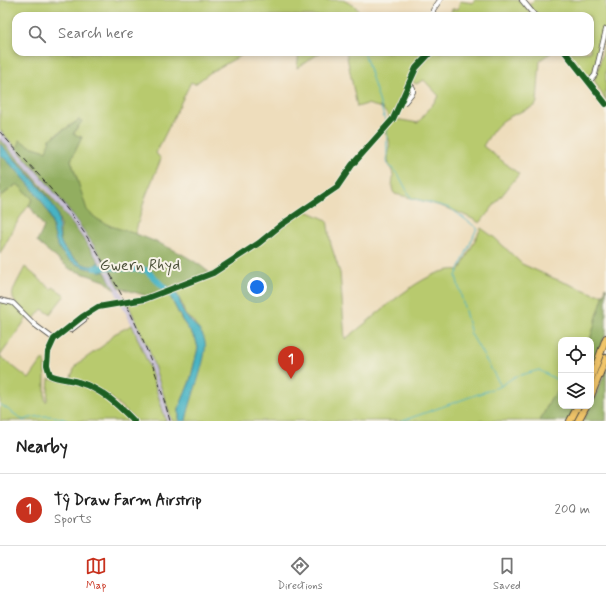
<!DOCTYPE html>
<meta charset="utf-8">
<style>
body{margin:0;font-family:Mynerve,sans-serif;background:#f6f6f6;color:#222}
.controls{position:absolute;right:12px;bottom:12px;display:grid;overflow:hidden;border-radius:8px;box-shadow:0 2px 6px #0003}
.controls button{width:36px;height:36px;display:grid;place-items:center;padding:0;border:0;border-bottom:1px solid #e0e0e0;background:#fff;color:#222;font:20px sans-serif}
.you{position:absolute;left:257px;top:287px;width:14px;height:14px;margin:-10px;border:3px solid #fff;border-radius:50%;background:#1a73e8;box-shadow:0 0 0 6px #1a73e833}
.badge{display:grid;place-items:center;width:26px;height:26px;border-radius:50%;background:#c8321e;color:#fff;font-size:13px;font-weight:700}
.pin{position:absolute;translate:-50% -33px;filter:drop-shadow(0 1px 2px #0008)}
.pin::after{content:'';position:absolute;top:21px;width:14px;height:12px;background:inherit;clip-path:polygon(0 0,100% 0,50% 100%)}
.list{margin:0;padding:0;list-style:none}
h2{display:flex;justify-content:space-between;align-items:center;height:52px;margin:0;padding:0 16px;font-size:17px}
h2 small{font-size:13px;font-weight:400;color:#767676}
.list li{display:grid;grid-template-columns:26px 1fr auto;gap:12px;align-items:center;box-sizing:border-box;height:72px;padding:0 16px;border-top:1px solid #e0e0e0}
.list b{display:block;font-size:15px;white-space:nowrap}
.list p{margin:0;font-size:13px;white-space:nowrap;color:#767676}
.list em{font-size:13px;font-style:normal;color:#767676}
.icon{flex:none;width:22px;height:22px;fill:none;stroke:currentColor;stroke-width:2;stroke-linecap:round;stroke-linejoin:round}
.map{position:relative;flex:none;width:606px;height:421px;overflow:hidden}
.search{position:absolute;background:#fff;box-shadow:0 2px 6px #0003;left:12px;right:12px;top:12px;height:44px;display:flex;align-items:center;gap:10px;box-sizing:border-box;padding:0 14px;border-radius:12px;color:#767676;font-size:15px}
.sheet{height:124px;background:#fff}
nav{display:flex;justify-content:space-around;align-items:center;box-sizing:border-box;height:56px;border-top:1px solid #e0e0e0;background:#fff;font-size:11px;color:#767676}
nav a{display:grid;justify-items:center;gap:2px}
nav .on{color:#c8321e}
.map>svg:first-child{display:block}
</style>
<div class="map">
<svg width="606" height="421" viewBox="0 0 606 421">
<rect width="100%" height="100%" fill="#f7f3e8"/>
<filter id="ink" filterUnits="userSpaceOnUse"><feTurbulence type="fractalNoise" baseFrequency=".025" numOctaves="2"/><feDisplacementMap in="SourceGraphic" scale="8" xChannelSelector="R" yChannelSelector="G"/><feConvolveMatrix kernelMatrix="1 2 1 2 8 2 1 2 1" color-interpolation-filters="sRGB"/></filter>
<filter id="wash" filterUnits="userSpaceOnUse"><feTurbulence type="fractalNoise" baseFrequency=".012" numOctaves="4" result="noise"/><feDisplacementMap in="SourceGraphic" scale="16" xChannelSelector="R" yChannelSelector="G"/><feGaussianBlur stdDeviation="0.9" result="paint"/><feColorMatrix in="noise" values="0 0 0 0 0 0 0 0 0 0 0 0 0 0 0 0 0 1.4 0 .05"/><feComposite in="paint" operator="in"/></filter>
<g filter="url(#wash)">
<rect width="100%" height="100%" fill="#eeddbc"/>
<path fill="#c8c0d8" d="M0 130 61 199 105 262H99L79 232 45 188 0 139Z
M111 271 126 301 149 350 172 421H166L149 366 134 329 105 272Z"/>
<path fill="#b8ca6e" stroke="#727a4c" d="M0 0H343L355 6 362 16H16V52H247L211 72 195 84 191 82 156 153 161 159 145 198 135 234C118 229 99 224 86 210L71 160 82 137 73 135 82 121 79 120 55 135 46 151 30 146 19 140V145L16 148 0 130Z
M474 0H520L533 16H450L452 9H458L460 1 473 3Z
M534 0H606V23L593 75 586 76 567 52H590V16H537L529 5Z
M606 39V101L594 80 598 70Z
M299 52H321L297 68Z
M346 52H423L426 55C408 71 402 97 391 119L382 108 367 104 357 107Z
M433 52H552L540 60 537 102 535 106C504 119 501 117 483 146L519 174 480 223C452 207 427 202 395 194 390 189 393 183 393 176 393 171 389 167 388 161 387 153 394 140 384 132L395 119 418 123 439 96 424 80 416 84 411 80 424 61Z
M17 184 33 199 19 219 0 254V195L2 196Z
M304 210 327 220 331 245 340 273 345 339C373 320 426 264 460 270L481 228 495 238 522 264 553 278 595 294H604L590 340H561V388L551 398 540 421H186L188 406 204 352 194 322 185 315 182 304 174 290 208 276 269 236Z
M25 267 51 289 53 287 65 295 50 314 42 309 32 321C7 294 8 300 25 267Z
M168 292 182 320 196 340 198 348 190 381 179 408V421H172L149 350 128 304 144 302Z
M0 301 15 305 27 318 0 356 29 379 43 359 45 361V401H47L49 379C79 380 112 395 128 421H0Z
M132 325 149 366 166 421H137L109 396 70 379 76 365 104 345 114 334Z"/>
<path fill="#92ae61" stroke="#5e6c46" d="M79 120 82 121 73 134 82 137 71 160 87 210C100 225 118 228 136 234 162 244 189 255 210 273L145 297 144 295 120 288C91 236 56 191 16 148L19 145V140L30 146 46 151 50 139Z
M0 139C36 178 70 218 99 262L93 267C82 266 66 254 61 243 58 236 62 227 59 219 49 191 20 164 0 144Z
M0 154C18 171 38 192 49 214 53 222 53 232 56 241 63 263 84 268 105 272L115 290 105 281 70 269 37 242 44 227 29 205 33 199 17 184 1 196 0 195Z
M606 287V333L591 376 590 340Z
M606 370V421H583L596 395Z
M561 388V406H577L569 421H540L551 398Z"/>
<path fill="#47b3c4" stroke="#396f78" d="M0 144C18 163 37 182 52 204 63 220 56 228 61 242 64 252 81 266 91 266 94 267 96 264 99 262L105 272C84 268 63 263 56 241 53 232 53 222 49 214 38 192 18 171 0 154Z
M174 290C181 298 180 308 185 315 192 324 203 330 205 342 208 357 189 402 186 421H179V408L190 381 198 348 196 340 182 320 168 292Z"/>
<g fill="none" stroke-linecap="round" stroke-linejoin="round">
<path stroke="#47b3c4" stroke-width="1" d="M364 52 386 123
M387 128V163L399 176 411 198 450 208 477 228 456 276 471 334 501 386 402 421
M501 386 514 377 539 370 561 382
M0 404 23 420C39 415 53 414 69 421"/>
<path stroke="#47b3c4" stroke-width="6" d="M95 268 108 267 146 270 172 295"/>
</g>
</g>
<g filter="url(#ink)">
<g fill="none" stroke-linecap="round" stroke-linejoin="round">
<g stroke="#484641" stroke-width="5.5">
<path id="minor" d="M433 16V10L440 0
M589 82 595 75 606 29
M400 102H405L413 92V88L409 83
M0 300 13 303 35 325 54 339
M66 330H71L85 319 84 315
M134 421C117 404 102 389 78 382 69 379 58 379 50 375L47 365 48 352 54 339 82 317 98 307 145 299 213 273 259 243 281 225 337 187 352 165 393 119 416 68 431 52"/>
</g>
<g stroke="#484641" stroke-width="6">
<path id="tertiary" d="M522 0 535 16
M565 52 606 104"/>
</g>
<g stroke="#484641" stroke-width="8">
<path id="trunk" d="M591 379 606 338
M591 396 606 358
M570 421 578 406
M578 421 586 406"/>
</g>
<use href="#minor" stroke="#fff" stroke-width="4"/>
<use href="#tertiary" stroke="#fff" stroke-width="4.5"/>
<use href="#trunk" stroke="#f0c469" stroke-width="6"/>
<path stroke="#2b2b2b" stroke-width="1" stroke-dasharray="6 3" stroke-linecap="butt" d="M0 132C25 160 51 187 73 217 118 278 151 348 170 421"/>
<g stroke="#f7f3e8" stroke-width="8">
<path id="cycleway" d="M565 52 606 104
M134 421C117 404 102 389 78 382 69 379 58 379 50 375L47 365 48 352 54 339 82 317 98 307 145 299 213 273 259 243 281 225 337 187 352 165 393 119 416 68 431 52"/>
</g>
<use href="#cycleway" stroke="#1b5e20" stroke-width="6"/>
</g>
</g>
<g text-anchor="middle" dominant-baseline="central" stroke-width="4" stroke-linejoin="round" paint-order="stroke">
<g font-size="16" fill="#4e533c" stroke="#f7f3e8">
<text x="140" y="265">Gwern Rhyd</text>
</g>
</g>
</svg>
<div class="controls">
<button><svg class="icon" aria-label="locate" viewBox="0 0 24 24"><circle cx="12" cy="12" r="6"/><path d="M12 2v4M12 18v4M2 12h4M18 12h4"/></svg></button>
<button><svg class="icon" aria-label="layers" viewBox="0 0 24 24"><path d="M12 4l9 5-9 5-9-5zM3 14l9 5 9-5"/></svg></button>
</div>
<div class="you"></div>
<div class="pin badge" style="left:291px;top:379px">1</div>
<div class="search"><svg class="icon" aria-label="search" viewBox="0 0 24 24"><circle cx="10" cy="10" r="6"/><path d="M15 15l6 6"/></svg>Search here</div>
</div>
<section class="sheet">
<h2>Nearby<small></small></h2>
<ul class="list">
<li><span class="badge">1</span><div><b>Tŷ Draw Farm Airstrip</b><p>Sports</p></div><em>200 m</em></li>
</ul>
</section>
<nav>
<a class="on"><svg class="icon" aria-label="map" viewBox="0 0 24 24"><path d="M3 6l6-2 6 2 6-2v14l-6 2-6-2-6 2zM9 4v14M15 6v14"/></svg>Map</a>
<a><svg class="icon" aria-label="directions" viewBox="0 0 24 24"><path d="M12 3l9 9-9 9-9-9zM9 14v-3h6M13 9l2 2-2 2"/></svg>Directions</a>
<a><svg class="icon" aria-label="saved" viewBox="0 0 24 24"><path d="M7 4h10v16l-5-4-5 4z"/></svg>Saved</a>
</nav>
